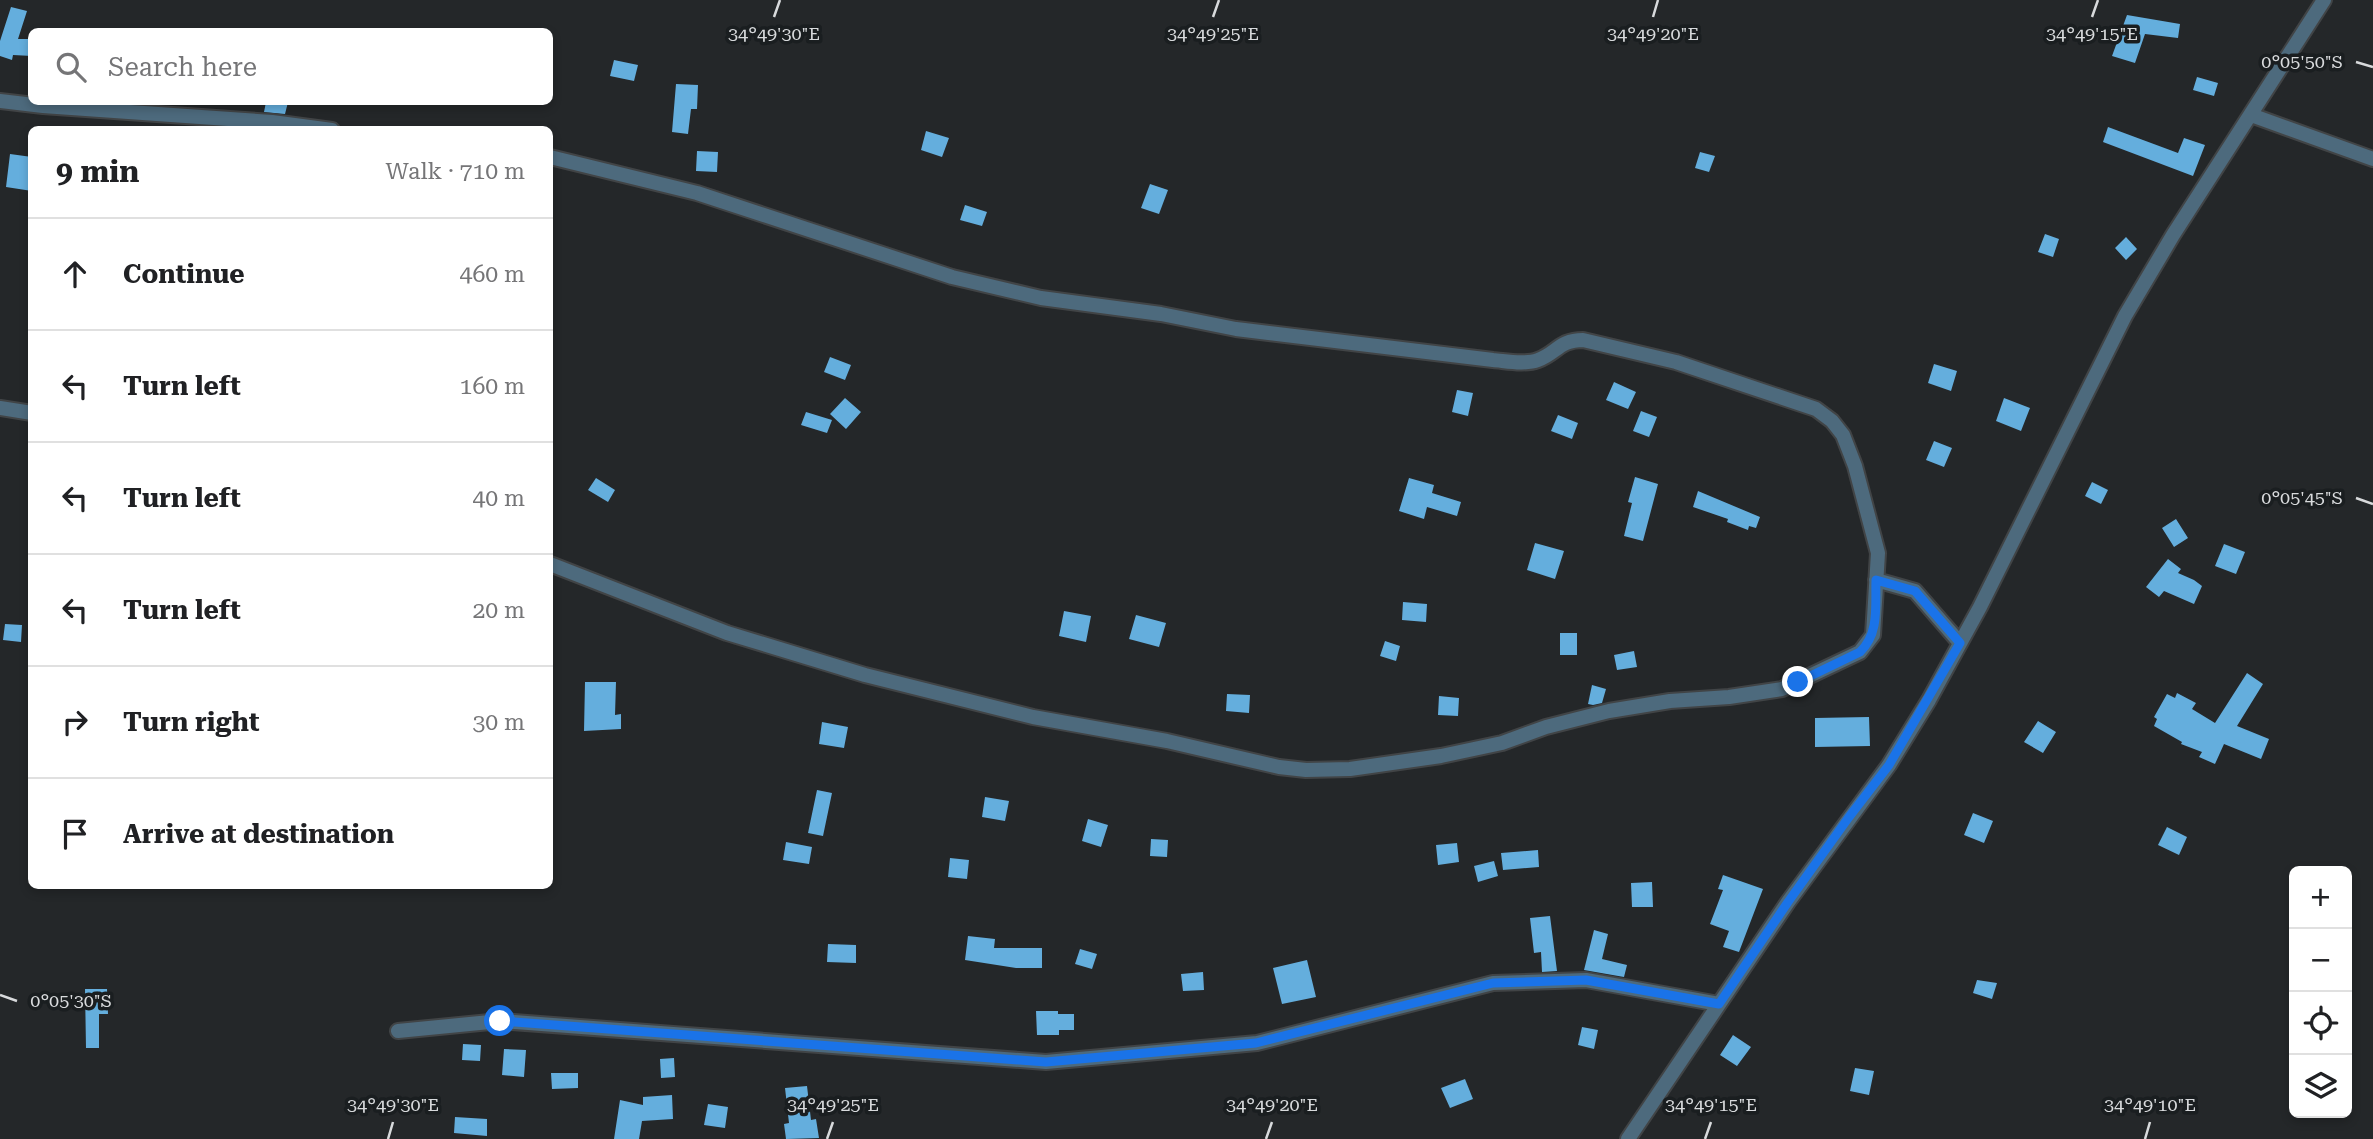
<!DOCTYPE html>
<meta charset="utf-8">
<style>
body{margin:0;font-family:"Roboto Serif",serif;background:#f6f6f6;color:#202124}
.controls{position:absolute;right:21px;bottom:21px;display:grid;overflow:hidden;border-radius:10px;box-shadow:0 4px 10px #0003}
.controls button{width:63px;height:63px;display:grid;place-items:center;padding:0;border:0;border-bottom:2px solid #e0e0e0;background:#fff;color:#202124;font:35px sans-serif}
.stop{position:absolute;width:21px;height:21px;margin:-16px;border:5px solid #1a73e8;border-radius:50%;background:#fff}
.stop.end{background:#1a73e8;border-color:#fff;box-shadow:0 2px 7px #0008}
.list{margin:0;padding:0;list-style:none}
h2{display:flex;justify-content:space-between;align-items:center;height:91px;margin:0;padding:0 28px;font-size:30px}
h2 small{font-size:23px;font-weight:400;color:#757577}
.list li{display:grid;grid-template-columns:46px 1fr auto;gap:21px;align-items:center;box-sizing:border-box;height:112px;padding:0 28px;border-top:2px solid #e0e0e0}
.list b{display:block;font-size:26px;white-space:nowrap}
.list em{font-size:23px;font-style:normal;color:#757577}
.icon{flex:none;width:38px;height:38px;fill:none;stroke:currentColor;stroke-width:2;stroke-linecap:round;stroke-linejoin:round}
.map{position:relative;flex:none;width:2373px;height:1139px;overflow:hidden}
.search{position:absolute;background:#fff;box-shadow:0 4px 10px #0003;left:28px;top:28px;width:525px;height:77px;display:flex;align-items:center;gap:18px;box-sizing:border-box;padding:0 24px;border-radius:10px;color:#757577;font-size:26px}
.panel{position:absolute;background:#fff;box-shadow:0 4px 10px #0003;left:28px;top:126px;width:525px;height:763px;border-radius:10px}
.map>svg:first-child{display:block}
</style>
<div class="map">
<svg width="2373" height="1139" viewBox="0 0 2373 1139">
<rect width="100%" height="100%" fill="#242729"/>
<path fill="#64aedd" d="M11 7 27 11 18 39H32V56L13 55 12 60 0 56V41Z
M2127 15 2180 24 2178 38 2145 34 2135 63 2112 56Z
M614 60 638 65 634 81 610 76Z
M2197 77 2218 83 2214 96 2193 90Z
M676 84 698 85 697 109H691L688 134 672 132Z
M266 102H288L285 114 264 112Z
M2108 127 2178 153 2184 138 2205 145 2193 176 2103 142Z
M926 131 949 138 942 157 921 150Z
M697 151 718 152 717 172 696 171Z
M1700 152 1715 156 1709 172 1695 168Z
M10 154 32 157V191L6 187Z
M1150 184 1168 190 1159 214 1141 208Z
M965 205 987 212 982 226 960 220Z
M2045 234 2059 239 2053 257 2038 252Z
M2126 237 2137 249 2126 260 2115 248Z
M830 357 851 365 845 380 824 372Z
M1934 364 1957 371 1951 391 1928 383Z
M1614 382 1636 392 1628 409 1606 400Z
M1457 390 1473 393 1468 416 1452 412Z
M845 398 861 412 846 429 830 414Z
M2004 398 2030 408 2021 431 1996 421Z
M1641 411 1657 417 1649 437 1633 431Z
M806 412 832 420 827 433 801 425Z
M1558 415 1578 423 1572 439 1551 431Z
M1934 441 1952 448 1944 467 1926 460Z
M1635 477 1658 484 1643 541 1624 536 1632 503 1628 502Z
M596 478 615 490 608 502 588 490Z
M1409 478 1434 485 1432 493 1461 502 1457 516 1427 507 1424 519 1399 511Z
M2092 482 2108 490 2101 504 2085 496Z
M1698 491 1760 517 1756 528 1749 526 1748 530 1727 522 1728 519 1693 507Z
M2176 519 2188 538 2174 547 2162 528Z
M1535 543 1564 551 1555 579 1527 570Z
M2224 544 2245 552 2236 574 2215 566Z
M2168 559 2181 569 2178 573 2194 580 2202 586 2194 604 2164 591 2159 597 2146 587Z
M1403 602 1427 604 1426 622 1402 620Z
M1064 611 1091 616 1086 642 1059 636Z
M1136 615 1166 623 1159 647 1129 639Z
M5 624 22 625 21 642 3 640Z
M1560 633H1577V655H1560Z
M1385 641 1400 646 1396 661 1380 656Z
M1634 651 1637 667 1617 670 1614 655Z
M2247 673 2263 684 2237 726 2269 739 2261 759 2224 744 2215 764 2199 757 2202 752 2181 744 2182 742 2154 726 2157 719 2154 717 2167 694 2175 698 2177 693 2196 703 2192 709 2215 723Z
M585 682H616L615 715 621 714V729L584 731Z
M1592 685 1606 689 1602 703 1593 705 1588 704Z
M1227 694 1250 695 1249 713 1226 711Z
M1439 696 1459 698 1458 716 1438 715Z
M1869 717 1870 746 1815 747V718Z
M2038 721 2056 732 2043 753 2024 742Z
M822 722 848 727 844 748 819 744Z
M817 790 832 793 823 836 808 833Z
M985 797 1009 801 1005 821 982 817Z
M1973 813 1993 821 1984 843 1964 835Z
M1088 819 1108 825 1101 847 1082 841Z
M2167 827 2187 837 2179 855 2158 845Z
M1151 839 1168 840 1167 857 1150 856Z
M786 842 812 847 809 864 783 860Z
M1457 843 1459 862 1438 865 1436 845Z
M1538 850 1539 867 1503 870 1501 853Z
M950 858 969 860 967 879 948 877Z
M1494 861 1498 876 1478 882 1474 866Z
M1723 875 1763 889 1739 952 1723 947 1729 931 1710 924 1723 890 1718 889Z
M1652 882 1653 907H1632L1631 883Z
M1550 916 1557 971 1542 972 1541 952 1534 953 1530 918Z
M1594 930 1608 934 1602 959 1627 965 1624 977 1584 970Z
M968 936 995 939 994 948H1042V968H1016L965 960Z
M828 944 856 945V963L827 962Z
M1080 949 1097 954 1092 969 1075 964Z
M1307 960 1316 997 1282 1004 1273 968Z
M1203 972 1204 990 1183 991 1181 974Z
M1977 980 1997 983 1992 999 1973 993Z
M85 989H107L108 1014H99V1048H86Z
M1036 1011H1058V1014H1074V1030H1059V1035H1037Z
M1582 1027 1598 1030 1594 1049 1578 1045Z
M1733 1035 1751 1047 1737 1066 1720 1055Z
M463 1044 481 1045 480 1061 462 1060Z
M504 1049 526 1050 524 1077 502 1075Z
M674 1058 675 1077 661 1078 660 1059Z
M1855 1068 1874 1071 1869 1095 1850 1091Z
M551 1073H578V1088L552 1089Z
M1465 1079 1473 1099 1450 1108 1441 1088Z
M807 1086 811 1120 816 1119 819 1138 786 1139 784 1124 789 1123 785 1088Z
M672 1095 673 1119 642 1121 639 1139H614L620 1100 643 1105V1097Z
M708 1104 728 1107 725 1128 704 1125Z
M455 1117 487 1119V1136L454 1133Z"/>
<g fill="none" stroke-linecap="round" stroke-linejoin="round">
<g stroke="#414446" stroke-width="18">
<path id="minor" d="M0 101 43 106 272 122 332 130
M2251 115 2373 159
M550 157 697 193 952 277 1041 298 1161 314 1236 329 1493 360C1506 361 1525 365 1538 360 1557 353 1559 340 1583 340L1676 362 1816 409 1832 421 1843 435 1855 466 1878 553 1873 635 1860 652 1782 689 1729 697 1670 701 1609 711 1546 727 1502 743 1441 756 1350 769 1306 770 1279 767 1167 741 1033 717 865 675 727 633 550 564
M0 408 32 413
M1876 580 1915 591 1960 643
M398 1031 500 1021 1046 1062 1257 1043 1493 983 1586 980 1719 1004
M1628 1139 1788 902 1889 765 1929 700 1980 607 2125 316 2173 235 2324 0"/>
</g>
<use href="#minor" stroke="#4d6a7d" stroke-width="14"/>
</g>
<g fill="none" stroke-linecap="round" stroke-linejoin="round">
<path stroke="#1a73e8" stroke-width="9" d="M500 1021 1046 1062 1256 1043 1493 983 1586 980 1719 1004 1788 902 1849 817 1889 765 1960 643 1915 591 1876 580C1875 605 1880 633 1860 652L1798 682"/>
</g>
<path fill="none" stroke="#d8dadc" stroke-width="2.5" d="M774 17 780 0M1213 17 1219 0M1653 17 1658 0M2092 17 2098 0M2356 62 2373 67M2356 498 2373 504M0 995 17 1001M388 1139 393 1122M827 1139 833 1122M1266 1139 1272 1122M1705 1139 1711 1122M2145 1139 2150 1122"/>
<g font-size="18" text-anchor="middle" fill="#d8dadc" stroke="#1a1e20" stroke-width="7" stroke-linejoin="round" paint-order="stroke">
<text x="774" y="40">34°49'30"E</text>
<text x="1213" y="40">34°49'25"E</text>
<text x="1653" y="40">34°49'20"E</text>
<text x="2092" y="40">34°49'15"E</text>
<text x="2302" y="68">0°05'50"S</text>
<text x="2302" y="504">0°05'45"S</text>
<text x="71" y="1007">0°05'30"S</text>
<text x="393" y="1111">34°49'30"E</text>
<text x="833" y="1111">34°49'25"E</text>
<text x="1272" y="1111">34°49'20"E</text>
<text x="1711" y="1111">34°49'15"E</text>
<text x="2150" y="1111">34°49'10"E</text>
</g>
</svg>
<div class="controls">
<button>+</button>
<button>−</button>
<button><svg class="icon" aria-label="locate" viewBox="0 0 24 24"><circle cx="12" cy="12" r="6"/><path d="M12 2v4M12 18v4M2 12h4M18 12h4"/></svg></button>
<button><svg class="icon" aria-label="layers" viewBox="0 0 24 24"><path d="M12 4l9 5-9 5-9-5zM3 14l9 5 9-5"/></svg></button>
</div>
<div class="stop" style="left:500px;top:1021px"></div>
<div class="stop end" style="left:1798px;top:682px"></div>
<div class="search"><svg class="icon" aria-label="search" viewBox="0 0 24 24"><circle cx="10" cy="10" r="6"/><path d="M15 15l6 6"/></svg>Search here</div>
<section class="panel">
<h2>9 min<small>Walk · 710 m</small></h2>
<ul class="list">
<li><svg class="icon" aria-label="ahead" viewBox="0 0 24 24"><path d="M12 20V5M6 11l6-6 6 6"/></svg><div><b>Continue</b></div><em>460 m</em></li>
<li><svg class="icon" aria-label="left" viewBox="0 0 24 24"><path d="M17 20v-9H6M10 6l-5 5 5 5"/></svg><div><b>Turn left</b></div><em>160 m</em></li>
<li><svg class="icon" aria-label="left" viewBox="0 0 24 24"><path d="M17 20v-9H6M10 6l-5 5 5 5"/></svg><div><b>Turn left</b></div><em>40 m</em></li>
<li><svg class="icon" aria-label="left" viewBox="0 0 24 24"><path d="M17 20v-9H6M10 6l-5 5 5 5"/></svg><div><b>Turn left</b></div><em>20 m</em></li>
<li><svg class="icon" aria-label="right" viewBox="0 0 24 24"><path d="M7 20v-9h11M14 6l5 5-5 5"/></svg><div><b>Turn right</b></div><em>30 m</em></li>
<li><svg class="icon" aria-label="arrive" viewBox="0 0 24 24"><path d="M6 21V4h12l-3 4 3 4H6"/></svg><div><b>Arrive at destination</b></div></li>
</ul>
</section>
</div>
